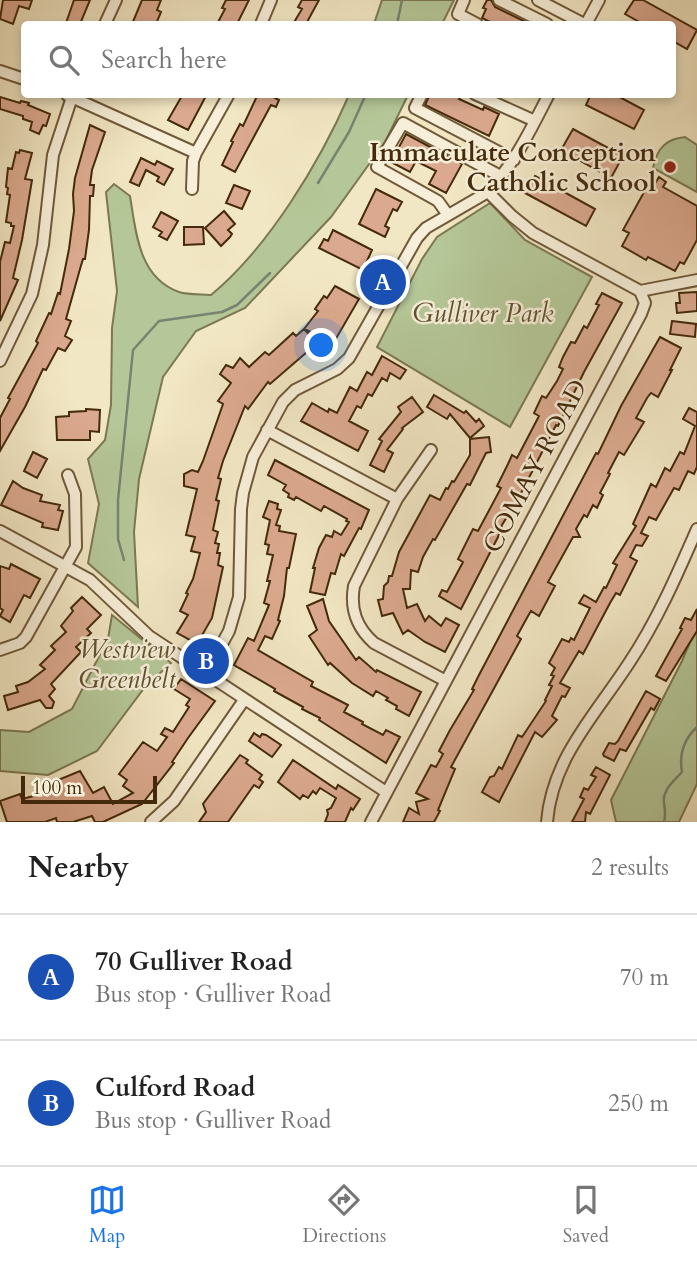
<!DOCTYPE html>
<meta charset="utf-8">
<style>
body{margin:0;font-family:Cardo,serif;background:#f6f6f6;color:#222}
.scale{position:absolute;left:21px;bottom:18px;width:136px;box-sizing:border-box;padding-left:7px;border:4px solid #442a0b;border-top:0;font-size:19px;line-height:24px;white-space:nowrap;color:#442a0b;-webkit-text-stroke:5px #f7efd9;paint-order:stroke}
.you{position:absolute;left:322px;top:346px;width:24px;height:24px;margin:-18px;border:5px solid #fff;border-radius:50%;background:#1a73e8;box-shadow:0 0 0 10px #1a73e833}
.badge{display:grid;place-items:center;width:46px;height:46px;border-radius:50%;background:#1a73e8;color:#fff;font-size:23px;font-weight:700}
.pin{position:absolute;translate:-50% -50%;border:4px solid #fff;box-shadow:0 2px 7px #0006}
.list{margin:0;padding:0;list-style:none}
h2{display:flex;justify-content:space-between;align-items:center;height:91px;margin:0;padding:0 28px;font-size:30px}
h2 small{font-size:23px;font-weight:400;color:#767676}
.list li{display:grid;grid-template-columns:46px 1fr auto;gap:21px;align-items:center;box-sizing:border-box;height:126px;padding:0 28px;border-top:2px solid #e0e0e0}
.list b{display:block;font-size:26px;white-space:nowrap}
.list p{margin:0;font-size:23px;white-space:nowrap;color:#767676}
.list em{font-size:23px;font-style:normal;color:#767676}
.icon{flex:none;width:38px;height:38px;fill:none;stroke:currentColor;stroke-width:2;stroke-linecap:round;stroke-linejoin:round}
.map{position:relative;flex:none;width:697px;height:822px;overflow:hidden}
.search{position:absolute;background:#fff;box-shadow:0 4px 10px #0003;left:21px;right:21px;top:21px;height:77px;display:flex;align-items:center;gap:18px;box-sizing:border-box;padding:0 24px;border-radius:7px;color:#767676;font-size:26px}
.sheet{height:343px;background:#fff}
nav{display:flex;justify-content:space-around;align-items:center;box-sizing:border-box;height:98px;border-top:2px solid #e0e0e0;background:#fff;font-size:19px;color:#767676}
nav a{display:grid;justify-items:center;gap:4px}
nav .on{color:#1a73e8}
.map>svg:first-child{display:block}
</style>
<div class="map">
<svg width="697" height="822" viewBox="0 0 697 822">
<rect width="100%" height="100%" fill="#f2e7c4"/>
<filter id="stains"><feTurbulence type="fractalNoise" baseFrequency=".00286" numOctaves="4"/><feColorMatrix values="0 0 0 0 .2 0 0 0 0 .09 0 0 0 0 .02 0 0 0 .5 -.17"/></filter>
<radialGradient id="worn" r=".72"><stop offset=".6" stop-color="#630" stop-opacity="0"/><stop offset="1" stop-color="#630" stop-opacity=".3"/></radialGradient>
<path fill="#b5c798" stroke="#7c7852" stroke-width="2" d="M382 0H454L442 24H374Z
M349 95H408L385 142 331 217 245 308 196 331 163 377 139 479 134 532 138 607 88 563 99 504 88 459 105 440 111 405 112 328 117 291 106 192 114 184 130 196C136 233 139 278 179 292 189 295 201 294 211 295 268 248 320 162 349 95Z
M685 137 697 145V192L653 168C657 149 665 139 685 137Z
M490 203 525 240 592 277 510 427 377 347 422 259 437 237Z
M112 615 171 663 145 687 97 751 48 775 0 771V730L29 732 72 709 108 639Z
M697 626V784L679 822H616L611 800 682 661Z"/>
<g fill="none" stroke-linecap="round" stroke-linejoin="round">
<path stroke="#788372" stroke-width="2.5" d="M397 24 402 0
M318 183 349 132 366 94
M124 560 118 539V500L133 350 159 321 222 312 237 305 270 273
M664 822C666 814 665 811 664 803 662 790 674 781 682 772 679 755 684 739 697 727"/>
</g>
<path fill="#dba98f" stroke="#442a0b" stroke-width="2" d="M3 0H32L29 9 19 6 13 24 0 19Z
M74 0H90L80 24 66 23Z
M142 0H161L157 10 161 12 156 24H132Z
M226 0H249L237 24H217L225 9 222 8Z
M302 0H319L306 24H293L302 9 298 7Z
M487 0H491L495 7 530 24H494L482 18 486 9 483 8Z
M634 0H643L697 30 687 49 673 41V24H643L625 14Z
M183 94H207L188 130 168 120Z
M258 94H277L275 98 279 100 276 107 271 105 235 172 222 165 233 142 231 141 240 124 243 126Z
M430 94H462L459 99 483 110 484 107 499 114 489 136 425 105Z
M591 94H614L644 110 634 129 586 105Z
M0 97 20 103 21 101 29 103 28 105 50 114 46 126 43 125 39 134 30 130 32 122 23 119V116L0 109Z
M90 125 105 132 92 170 90 185H94L93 196H90L89 230 85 259H83L80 269 66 319 71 321 65 336 72 340 65 351 58 348 46 370 43 369 25 407 0 451V418L10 399 8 398 38 343 36 341 49 313 51 314 58 293 60 294 69 249 74 211 73 194 75 178Z
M573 129 623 156 611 178 561 150Z
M406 134 462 164 446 193 429 184 436 171 416 161 410 172 391 162Z
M20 150 32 153 25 179 32 180 22 240 13 278 18 280 0 321V262L5 242 10 243 14 226H11V223L6 222 10 195 7 194 8 188 6 187 8 168 12 169 16 152 19 153Z
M141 158 155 165 157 161 173 169 164 185 157 181 159 177 146 170 139 186 130 182Z
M535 176 595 209 586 226 525 193Z
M659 177 666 182 663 187 697 206V240L684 264 680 262 675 271 648 257 646 260 622 246 629 233 623 230 648 185 653 187Z
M234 185 250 191 242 209 226 203Z
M376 189 402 202 397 211 393 209 385 226 389 228 385 237 359 224Z
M224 211 235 224 228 230 232 234 230 237 221 246 205 228Z
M161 212 178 221 167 240 159 236 162 232 153 227Z
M184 227H203L204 244 184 245Z
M333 230 372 250 363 270 319 248 324 239 328 241Z
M335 286 359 299 334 342 304 329 318 311 315 309 324 296 327 298Z
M697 292V311L677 313 676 303H680L679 293Z
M602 293 622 303 584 372 558 426 556 425 518 499 502 525 498 537 461 609 439 596 442 590 447 592 463 562 458 559 473 529 478 531 501 488 497 486 508 464 512 455 517 458 539 416 534 413 542 396 546 398 557 381 563 369 559 367 563 357 571 342 575 343 584 326 587 328 599 305 596 304Z
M672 321 696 324 695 337 670 334Z
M304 329 323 349 315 356 307 352 270 384 268 382 248 409 245 406 223 461 218 478 221 479 216 500 219 501 213 530 218 532 215 543 219 544 217 553H220L218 565 223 567 212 618 197 644 177 633 188 615 180 611 188 594 186 593 193 579 200 553 191 551 195 537 186 535 197 489 184 486V474L192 470 198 472 203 461 223 404 218 401 231 383 220 374 226 365 233 368 240 358 249 367 265 352 269 355 293 333 296 336Z
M660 337 681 348 670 370H672L658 397 651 393 647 398 636 418 644 422 624 455 619 452 608 473 610 474 600 493 603 495 597 508 593 505 587 517 584 515 576 529 580 537H573L548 582 555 586 539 616 531 611 528 616 517 636 521 639 451 767 455 769 438 810 440 811 434 822H403L409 808 419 814 416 802 428 799 416 793 431 765 436 767 443 754 439 751 450 730 474 690 472 689 479 675 596 453 598 454 621 406Z
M382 356 406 370 400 379 390 373 387 381 382 378 372 396 368 394 361 408 357 406 349 421 368 431 358 451 301 421 312 403 328 412 329 409 337 413 350 387 357 391 367 372 372 375Z
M434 395 464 413 466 411 476 422 479 419 484 426 470 438 450 414 447 419 427 407Z
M412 397 423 412 402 428 403 429 387 450 393 453 384 472 370 465 382 441 379 439 401 412 398 407Z
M689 408 697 412V467L694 474 688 471 679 490 674 488 656 520 649 517 641 533 648 536 642 546 636 545 630 557 637 561 620 595 616 593 610 603 583 654 579 651 560 683 570 688 565 697 562 696 552 716 557 720 542 737 535 732 499 802 482 792 490 777 494 776 499 767 502 769 518 735 522 737 546 701 545 700 552 686 549 685 554 676 551 675 555 668 549 663 562 639 569 642 571 638 574 640 590 608 579 603 584 595 596 602 604 587 606 588 617 565 613 563 636 526 633 524 651 484 656 487 665 468 670 471 680 452 684 454 695 426 683 419Z
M86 409 100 410 99 432 90 431V440H57L56 417 69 416V412L86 411Z
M489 437 491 452 486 453 470 485 467 484 435 540 433 539 423 557 418 572 411 570 410 589H403L407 608 417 604 425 621 429 616 441 626 446 618 459 625 445 652 425 642 408 630 403 634 393 613 382 616 378 600 383 599 384 586 388 582 389 576H392L399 552 430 495 440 500 446 488 448 489 452 481 454 482 470 455V439Z
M33 452 47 459 37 478 24 471Z
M275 460 369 510 361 529 359 528 344 556 341 554 335 574 331 573 325 595 310 592 315 568H313L319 548 326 535 332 537 334 531 341 535 349 522 346 521 347 519 324 506 321 511 296 497 294 500 288 497 289 494 283 490 286 485 268 475Z
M13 481 23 488 42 495 40 501 60 505 58 510 63 511 58 530 42 527 43 523 1 505Z
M269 501 278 504 277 509 281 510 276 525 280 526 279 531 296 534 289 568H287L284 596 278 620 280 621 272 639 265 636 258 650 313 682 311 686 348 705 344 712 363 722 362 724 383 735 386 730 400 737 386 763 319 720 320 718 302 709 303 707 274 691 275 689 234 665 248 638 254 641 269 605 264 603 270 581H267L273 555 267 554 269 545 265 544 270 520 263 517Z
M11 564 40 579 30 598 24 595 10 622 0 616 3 610 0 608V566L9 569Z
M82 597 101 615 87 629 91 633 76 647 81 652 51 684 55 689 49 696 54 702 52 708H46L40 700 8 710 4 696 18 692 16 686 28 682 45 669 40 665 55 650 51 646 66 632 61 626 73 611 71 608Z
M323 599 329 621 356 660 359 657 376 672 377 670 421 692 409 716 396 709 397 706 386 700 388 698 376 691 373 696 352 683 330 663 328 665 309 636 317 630 307 606Z
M697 609V631L666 681 656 676 682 629 680 628 685 618 691 620Z
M181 679 215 701 188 738 172 762 174 763 142 804 103 822H95L92 816 73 822H57L56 818 45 822H7L0 801 20 794 22 799 53 791 52 787 60 784 58 780 80 771 93 793 104 787 113 804 133 793 123 786 127 780 119 774 143 742 157 751 167 737 161 734 165 728 173 732 189 707 186 705 190 699 174 689Z
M646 691 660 699 654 710 651 708 626 751 620 749 614 761 604 756 603 754 609 743 615 744 618 741Z
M254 733 260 737 262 734 266 735 281 745 272 757 249 741Z
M240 755 248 760 246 763 262 775 259 779 263 782 259 788 254 785 228 822H199L206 812 203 804Z
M293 760 336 789 338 785 360 799 353 810 351 808 345 822H325L328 814 327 810 331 808 336 798 320 788 316 794 313 791 308 798 303 795 300 799 278 782Z
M596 767 610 775 590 814 586 812 585 822H572L584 799 580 797 584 788 588 790 596 777 591 775Z"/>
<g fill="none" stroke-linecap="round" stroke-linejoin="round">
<g stroke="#705939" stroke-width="14">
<path id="minor" d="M464 0 458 14 477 24
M499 0 547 24
M538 0 584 24
M105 24 116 0
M261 24 271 0
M586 24 599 0
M0 71 24 79
M422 94 415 108 514 160
M475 94 535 121
M67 95 196 153
M192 189 193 161 196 153 229 94
M448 215 438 201 377 167 403 123 502 177
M640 291 697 280
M0 361 32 294 43 245 53 155 73 94
M267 430 397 499
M431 450 397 499 354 586C350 609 356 627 374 643L446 681
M0 531 90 580 149 636 386 792
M0 650 20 643 26 637 76 547 75 494 68 475
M205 675 229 631 239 597 241 509 243 493 253 457 283 402 295 390 337 369 349 358 417 238 426 228 488 192C515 163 531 129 549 94
M151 822 174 801 244 700
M371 822 641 314 645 303 640 291 533 233 512 216 488 192
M547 822C552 758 596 714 629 663 657 621 677 575 697 529"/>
</g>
<use href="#minor" stroke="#f7efd9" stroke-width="10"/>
</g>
<circle fill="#8f2418" stroke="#f7efd9" stroke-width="2.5" cx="670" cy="167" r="7"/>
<g text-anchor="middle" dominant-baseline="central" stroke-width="5" stroke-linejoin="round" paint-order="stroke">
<g font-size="26" font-weight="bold" fill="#442a0b" stroke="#f7efd9" text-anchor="end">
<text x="656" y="152">Immaculate Conception<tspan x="656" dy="30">Catholic School</tspan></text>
</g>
<g font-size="26" font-style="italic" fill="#60512e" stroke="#f7efd9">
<text x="483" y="313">Gulliver Park</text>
<text x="127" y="649">Westview<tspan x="127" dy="30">Greenbelt</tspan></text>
</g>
<g font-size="26" fill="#442a0b" stroke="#f7efd9">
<text transform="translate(535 466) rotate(-62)">COMAY ROAD</text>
</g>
</g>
<rect width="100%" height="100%" filter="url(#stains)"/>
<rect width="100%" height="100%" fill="url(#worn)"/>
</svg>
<div class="scale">100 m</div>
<div class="you"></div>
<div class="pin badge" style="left:383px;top:282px;background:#1a4fb4">A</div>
<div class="pin badge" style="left:206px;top:661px;background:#1a4fb4">B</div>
<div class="search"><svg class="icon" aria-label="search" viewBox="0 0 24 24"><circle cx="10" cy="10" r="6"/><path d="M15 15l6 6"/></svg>Search here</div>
</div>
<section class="sheet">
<h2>Nearby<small>2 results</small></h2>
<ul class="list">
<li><span class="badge" style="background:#1a4fb4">A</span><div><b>70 Gulliver Road</b><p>Bus stop · Gulliver Road</p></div><em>70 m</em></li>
<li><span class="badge" style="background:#1a4fb4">B</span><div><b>Culford Road</b><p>Bus stop · Gulliver Road</p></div><em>250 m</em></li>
</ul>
</section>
<nav>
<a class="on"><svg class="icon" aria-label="map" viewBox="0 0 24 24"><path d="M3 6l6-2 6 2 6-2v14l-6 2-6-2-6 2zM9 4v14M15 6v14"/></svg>Map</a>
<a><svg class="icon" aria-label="directions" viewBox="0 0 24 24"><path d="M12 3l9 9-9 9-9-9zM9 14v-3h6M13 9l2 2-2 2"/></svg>Directions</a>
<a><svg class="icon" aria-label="saved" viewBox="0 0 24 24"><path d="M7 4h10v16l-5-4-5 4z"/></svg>Saved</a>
</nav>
